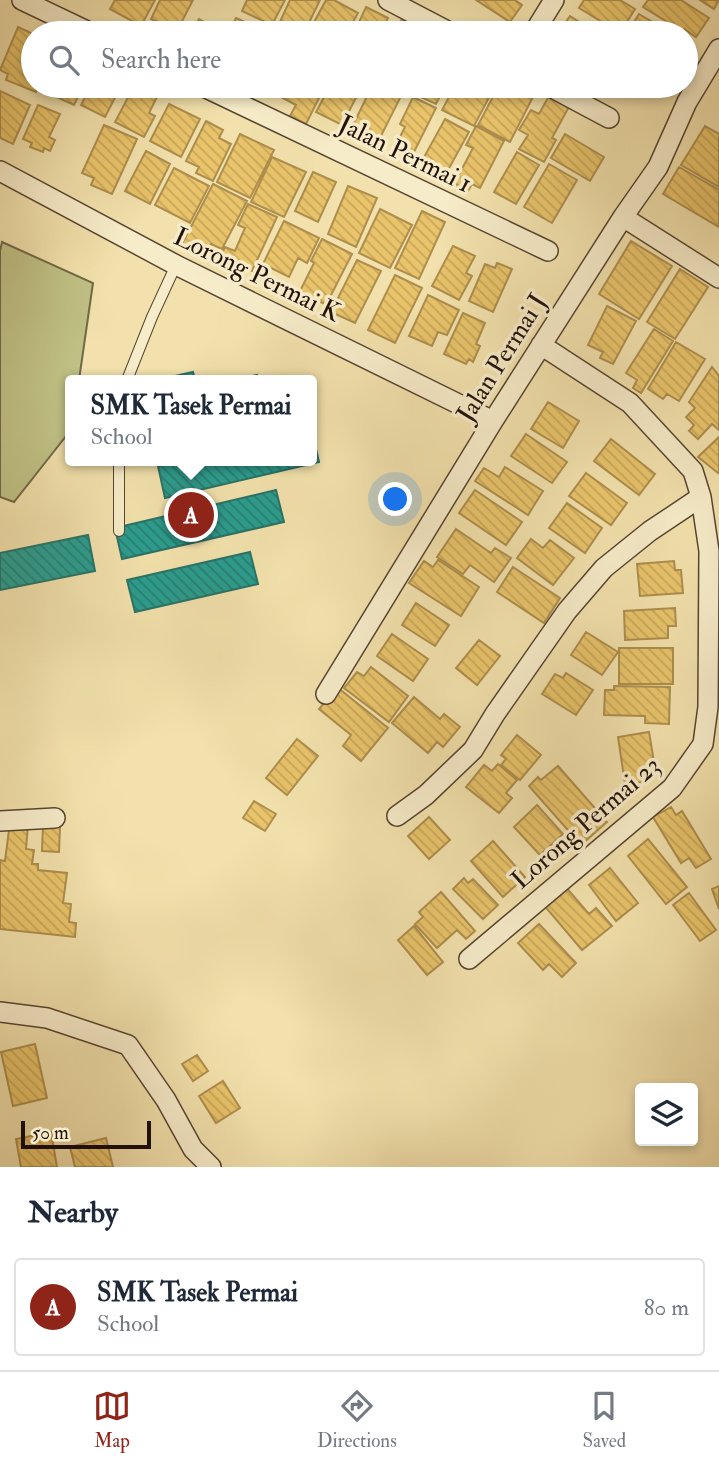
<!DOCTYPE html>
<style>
body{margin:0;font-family:"IM FELL Double Pica",serif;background:#f6f6f7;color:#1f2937}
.controls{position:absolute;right:21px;bottom:21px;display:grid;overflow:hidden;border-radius:7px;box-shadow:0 4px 10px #0003}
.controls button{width:63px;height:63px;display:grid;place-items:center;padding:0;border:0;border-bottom:2px solid #e0e1e3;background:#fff;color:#1f2937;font:35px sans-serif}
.scale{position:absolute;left:21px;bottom:18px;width:130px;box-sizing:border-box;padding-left:7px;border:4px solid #22110a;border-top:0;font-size:19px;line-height:24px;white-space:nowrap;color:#22110a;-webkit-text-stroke:5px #f7ecc9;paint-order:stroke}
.you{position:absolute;left:396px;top:500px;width:24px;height:24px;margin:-18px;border:5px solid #fff;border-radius:50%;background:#1a73e8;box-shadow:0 0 0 10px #1a73e833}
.badge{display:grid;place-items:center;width:46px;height:46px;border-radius:50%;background:#8f2418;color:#fff;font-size:23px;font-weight:700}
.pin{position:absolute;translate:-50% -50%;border:4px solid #fff;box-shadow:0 2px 7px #0006}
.popup{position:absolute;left:65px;top:375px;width:252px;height:91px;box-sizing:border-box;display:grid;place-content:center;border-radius:7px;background:#fff;filter:drop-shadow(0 2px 5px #0005);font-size:23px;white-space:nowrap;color:#747a83}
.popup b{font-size:26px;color:#1f2937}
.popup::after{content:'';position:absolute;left:50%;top:100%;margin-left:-14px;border:14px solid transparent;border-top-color:#fff}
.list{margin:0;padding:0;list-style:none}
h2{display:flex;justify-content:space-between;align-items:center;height:91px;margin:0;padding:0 28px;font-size:30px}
h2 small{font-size:23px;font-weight:400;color:#747a83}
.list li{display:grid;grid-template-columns:46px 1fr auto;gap:21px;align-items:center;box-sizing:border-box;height:98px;margin:0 14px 14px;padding:0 14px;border:2px solid #e0e1e3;border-radius:7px}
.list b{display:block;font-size:26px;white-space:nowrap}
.list p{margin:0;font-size:23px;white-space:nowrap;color:#747a83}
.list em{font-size:23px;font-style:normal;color:#747a83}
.icon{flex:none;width:38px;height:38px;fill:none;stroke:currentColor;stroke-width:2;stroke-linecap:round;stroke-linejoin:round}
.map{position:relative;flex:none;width:719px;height:1167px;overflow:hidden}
.search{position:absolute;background:#fff;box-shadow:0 4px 10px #0003;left:21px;right:21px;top:21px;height:77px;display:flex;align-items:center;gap:18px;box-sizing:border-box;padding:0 24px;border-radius:38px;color:#747a83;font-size:26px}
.sheet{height:203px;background:#fff}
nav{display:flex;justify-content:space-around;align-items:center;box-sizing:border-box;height:98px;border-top:2px solid #e0e1e3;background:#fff;font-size:19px;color:#747a83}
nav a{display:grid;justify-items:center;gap:4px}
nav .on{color:#8f2418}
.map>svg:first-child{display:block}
</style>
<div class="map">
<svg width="719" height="1167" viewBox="0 0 719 1167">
<defs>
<pattern id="homes-back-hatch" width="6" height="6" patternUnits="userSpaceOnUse" patternTransform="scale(1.75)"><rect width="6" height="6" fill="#e9c46a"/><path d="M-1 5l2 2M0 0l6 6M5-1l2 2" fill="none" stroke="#c8a75b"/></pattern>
<pattern id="schools-back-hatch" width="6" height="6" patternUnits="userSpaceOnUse" patternTransform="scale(1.75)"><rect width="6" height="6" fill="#2a9d8f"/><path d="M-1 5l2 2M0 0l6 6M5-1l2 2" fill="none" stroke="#247f73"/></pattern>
</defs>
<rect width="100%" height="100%" fill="#f2e1ac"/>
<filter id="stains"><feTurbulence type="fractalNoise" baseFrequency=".00286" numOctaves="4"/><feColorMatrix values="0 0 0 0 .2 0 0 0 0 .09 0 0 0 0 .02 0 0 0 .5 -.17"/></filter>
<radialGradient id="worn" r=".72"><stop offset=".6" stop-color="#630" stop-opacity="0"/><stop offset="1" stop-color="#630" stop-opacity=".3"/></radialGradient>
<path fill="#c0c185" stroke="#716948" stroke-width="2" d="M2 242 93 283 79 380H70V431L14 502 0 497V251Z"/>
<path fill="url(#homes-back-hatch)" stroke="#ad8e4d" stroke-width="2" d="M115 0H155L141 26 110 9Z
M160 0H193L177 31 151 19Z
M247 0H285L272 25 242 11Z
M290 0H320L304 33H293L278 26Z
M326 0H334L358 13 347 33H315L317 29 312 26Z
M476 0H515L522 5 510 22Z
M584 0H620L635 9 620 33 579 8Z
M648 0H681L709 18 696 37 684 29 682 31 643 7Z
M700 0H719L714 9Z
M366 7 388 18 381 33H354Z
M639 14 671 33H627Z
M570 16 596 33H558Z
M236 18 267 32 266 33H229Z
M199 19 224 33H191Z
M402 19 426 32 425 33H394Z
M18 27 33 34V86H38L36 92 6 80 8 74 0 70Z
M42 86H83L74 105 41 90Z
M91 86H121L105 117 81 105Z
M134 86 157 97 149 113 155 116 144 137 115 122Z
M287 86H325L306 124 290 116 296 105 281 97Z
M330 86H362L342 125 316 112Z
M372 86 400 98 380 138 353 125Z
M416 86H445L436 104 412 93Z
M455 86H495L474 126 442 110Z
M509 86H520L535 93 510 142 478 125 496 91 504 95Z
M631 86H655L649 96Z
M0 91 30 105 13 144 0 138Z
M550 94 570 105 552 138 556 140 544 162 519 149 528 135 519 130 531 110 539 114Z
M413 97 436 108 412 156 395 147 405 127 400 124Z
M169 104 200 119 181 157 150 141Z
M38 105 60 114 49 137 55 140 50 151 44 148 43 152 30 147 32 143 23 139Z
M445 119 469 132 447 172 423 159Z
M206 121 223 130 219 138 231 144 213 181 196 173 199 167 186 161Z
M104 125 137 139 112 194 91 185 94 178 82 173Z
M476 126 504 141 480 188 472 184 468 191 454 184 473 148 466 145Z
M705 126 719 134V187L681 165Z
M240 134 274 150 250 198 217 182Z
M565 134 604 157 590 181 551 158Z
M146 151 170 164 150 204 125 191Z
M517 152 539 165 516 204 494 192Z
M272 157 306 172 284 217 251 202Z
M549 164 577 180 552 223 524 207Z
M679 167 719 190V227L663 194Z
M174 168 209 186 190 223 155 205Z
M313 172 336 182 318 222 295 211Z
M213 184 247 201 222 249 211 244 204 257 181 246Z
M348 186 377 198 356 247 328 234Z
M248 204 277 217 252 271 237 264 233 272 217 265 225 247 235 251 245 228 238 225Z
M380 209 412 225 390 268 359 253Z
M422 211 445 222 419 279 395 268Z
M284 221 319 238 307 263 298 258 289 277 263 264Z
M322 239 352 254 326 305 315 299 313 303 298 295 314 263 311 261Z
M631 241 672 266 639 319 599 294Z
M453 246 475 256 466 273 472 276 459 300 432 286Z
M357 260 381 271 355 323 331 312Z
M497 263 512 269 493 312 469 301 485 264 495 268Z
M680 269 708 287 675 339 647 322Z
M395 275 422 288 395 343 368 330Z
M428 295 459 310 447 335 438 332 432 346 409 336Z
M607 306 636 321 613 364 600 358 603 352 588 345Z
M463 313 485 323 476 344 480 346 473 362 469 359 466 364 444 354Z
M654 329 673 341 641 393 633 388 637 380 626 373Z
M676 342 705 359 679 401 667 394 663 399 648 389Z
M712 367 719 376V430L712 424 698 439 689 431 694 425 686 417 695 408 689 402Z
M548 402 579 421 563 448 531 429Z
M526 434 567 462 552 483 511 456Z
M719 437V471L718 473 698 457Z
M611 439 655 474 639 495 594 461Z
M505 467 543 491 528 515 475 481 484 468 499 477Z
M586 473 627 503 611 525 569 496Z
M475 490 522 522 506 545 459 513Z
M567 503 602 528 585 553 549 528Z
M456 529 491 553 495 548 511 558 494 582 470 565 463 574 437 557Z
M531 539 543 548 550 540 574 558 553 585 517 558Z
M438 560 479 587 461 616 409 583 424 561 433 567Z
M674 561 675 570H681L683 593 640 596 637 564Z
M513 567 560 598 544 623 497 592Z
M416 603 449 625 435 646 402 625Z
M675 608 676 626H668V638L625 640 624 611Z
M586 632 618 652 602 675 571 655Z
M392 634 428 659 413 681 377 656Z
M479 640 500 656 477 685 456 668Z
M619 648H673V684H619Z
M371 667 408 696 389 722 344 688 357 672 364 676Z
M566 673 593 690 576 715 542 694 555 674 563 678Z
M614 686 670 687 669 724 645 723V716L604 715 605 690H614Z
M337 687 388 728 361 761 343 746 351 735 319 709Z
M414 697 440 719 444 714 460 727 443 747 437 742 428 753 392 723Z
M649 732 655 768 642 770 644 782 625 784 618 737Z
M517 735 541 755 520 780 501 765 506 759 501 755Z
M297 739 318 756 287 795 266 778Z
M498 764 517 780 506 793 512 798 499 813 466 787 484 765 492 771Z
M558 766 607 822 581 845 529 786 538 777 541 780Z
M254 801 276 814 265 831 243 818Z
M537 805 563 834 540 855 514 827Z
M671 807 676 815 682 811 711 859 696 868 689 858 681 863 653 817Z
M429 817 450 840 429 859 408 836Z
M10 822 28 825 26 849 34 850 32 864H38V870L67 873 63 903 71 904 69 922 76 923 75 937 0 929V860L5 861Z
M43 825 60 826 59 852 42 851Z
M648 839 687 887 666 904 628 856Z
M493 841 525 877 503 897 471 861Z
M610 868 638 903 616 921 589 885Z
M464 878 468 883 473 879 498 905 483 919 453 889Z
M564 885 589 914 596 908 612 926 582 950 542 903Z
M719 886V909L712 889Z
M441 892 475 931 466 939 457 930 437 948 415 924 423 917 419 912Z
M689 893 716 930 700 941 673 905Z
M539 924 576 963 562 977 549 964 543 970 518 943Z
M414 926 443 962 427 975 398 940Z
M35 1044 47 1098 13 1106 1 1052Z
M197 1055 208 1071 193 1081 182 1064Z
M223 1081 240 1108 216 1123 199 1096Z
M51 1132 57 1167H21L16 1139Z
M106 1138 113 1167H75L70 1147Z"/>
<path fill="url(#schools-back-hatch)" stroke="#287367" stroke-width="2" d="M193 372 195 380H157Z
M257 375 258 380H230Z
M312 432 319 462 165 498 158 466 182 461H312Z
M276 490 284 522 122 559 115 528Z
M88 535 95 571 0 590V553Z
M250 552 258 584 135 612 127 580Z"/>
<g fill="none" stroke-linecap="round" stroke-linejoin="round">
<g stroke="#564532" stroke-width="12">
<path id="service" d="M127 380 152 317 176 265
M119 461V531"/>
</g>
<g stroke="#564532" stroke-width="22">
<path id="minor" d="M22 0 91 33
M388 0 451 33
M538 26 554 0
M202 86 548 251
M549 86 609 118
M0 171 176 265 493 421
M623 217 719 278
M326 694 493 421 623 217 658 167 687 102 719 49
M397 816 426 795 473 750 495 714 567 611 604 568 650 531 701 497
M0 821 55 818
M469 959 672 788 703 744 708 707 709 551 701 497 693 471 630 403 541 345
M0 1012 47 1018 128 1045 166 1100 193 1149 211 1167"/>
</g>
<use href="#service" stroke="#f7ecc9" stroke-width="10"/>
<use href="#minor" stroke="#f7ecc9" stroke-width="19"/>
</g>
<g text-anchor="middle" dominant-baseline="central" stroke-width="7" stroke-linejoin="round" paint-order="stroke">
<g font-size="26" fill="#22110a" stroke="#f7ecc9">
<text transform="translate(405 154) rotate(26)">Jalan Permai 1</text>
<text transform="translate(257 275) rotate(26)">Lorong Permai K</text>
<text transform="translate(502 358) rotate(-58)">Jalan Permai J</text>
<text transform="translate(586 823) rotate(-41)">Lorong Permai 23</text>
</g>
</g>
<rect width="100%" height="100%" filter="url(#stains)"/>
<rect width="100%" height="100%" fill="url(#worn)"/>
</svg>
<div class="controls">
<button><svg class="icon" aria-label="layers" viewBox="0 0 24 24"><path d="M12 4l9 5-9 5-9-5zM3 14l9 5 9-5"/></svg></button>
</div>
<div class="scale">50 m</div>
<div class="you"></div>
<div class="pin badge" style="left:191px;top:515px">A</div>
<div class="popup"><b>SMK Tasek Permai</b>School</div>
<div class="search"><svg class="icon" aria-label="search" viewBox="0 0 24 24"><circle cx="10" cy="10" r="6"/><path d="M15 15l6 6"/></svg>Search here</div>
</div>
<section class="sheet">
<h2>Nearby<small></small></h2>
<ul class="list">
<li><span class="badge">A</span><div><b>SMK Tasek Permai</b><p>School</p></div><em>80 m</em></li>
</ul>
</section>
<nav>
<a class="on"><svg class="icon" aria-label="map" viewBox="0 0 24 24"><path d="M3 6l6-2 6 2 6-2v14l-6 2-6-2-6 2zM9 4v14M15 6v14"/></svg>Map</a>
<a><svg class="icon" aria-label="directions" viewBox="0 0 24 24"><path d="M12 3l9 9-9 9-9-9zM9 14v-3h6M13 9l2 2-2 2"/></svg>Directions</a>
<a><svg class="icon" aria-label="saved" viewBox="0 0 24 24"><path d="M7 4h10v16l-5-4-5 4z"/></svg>Saved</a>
</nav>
